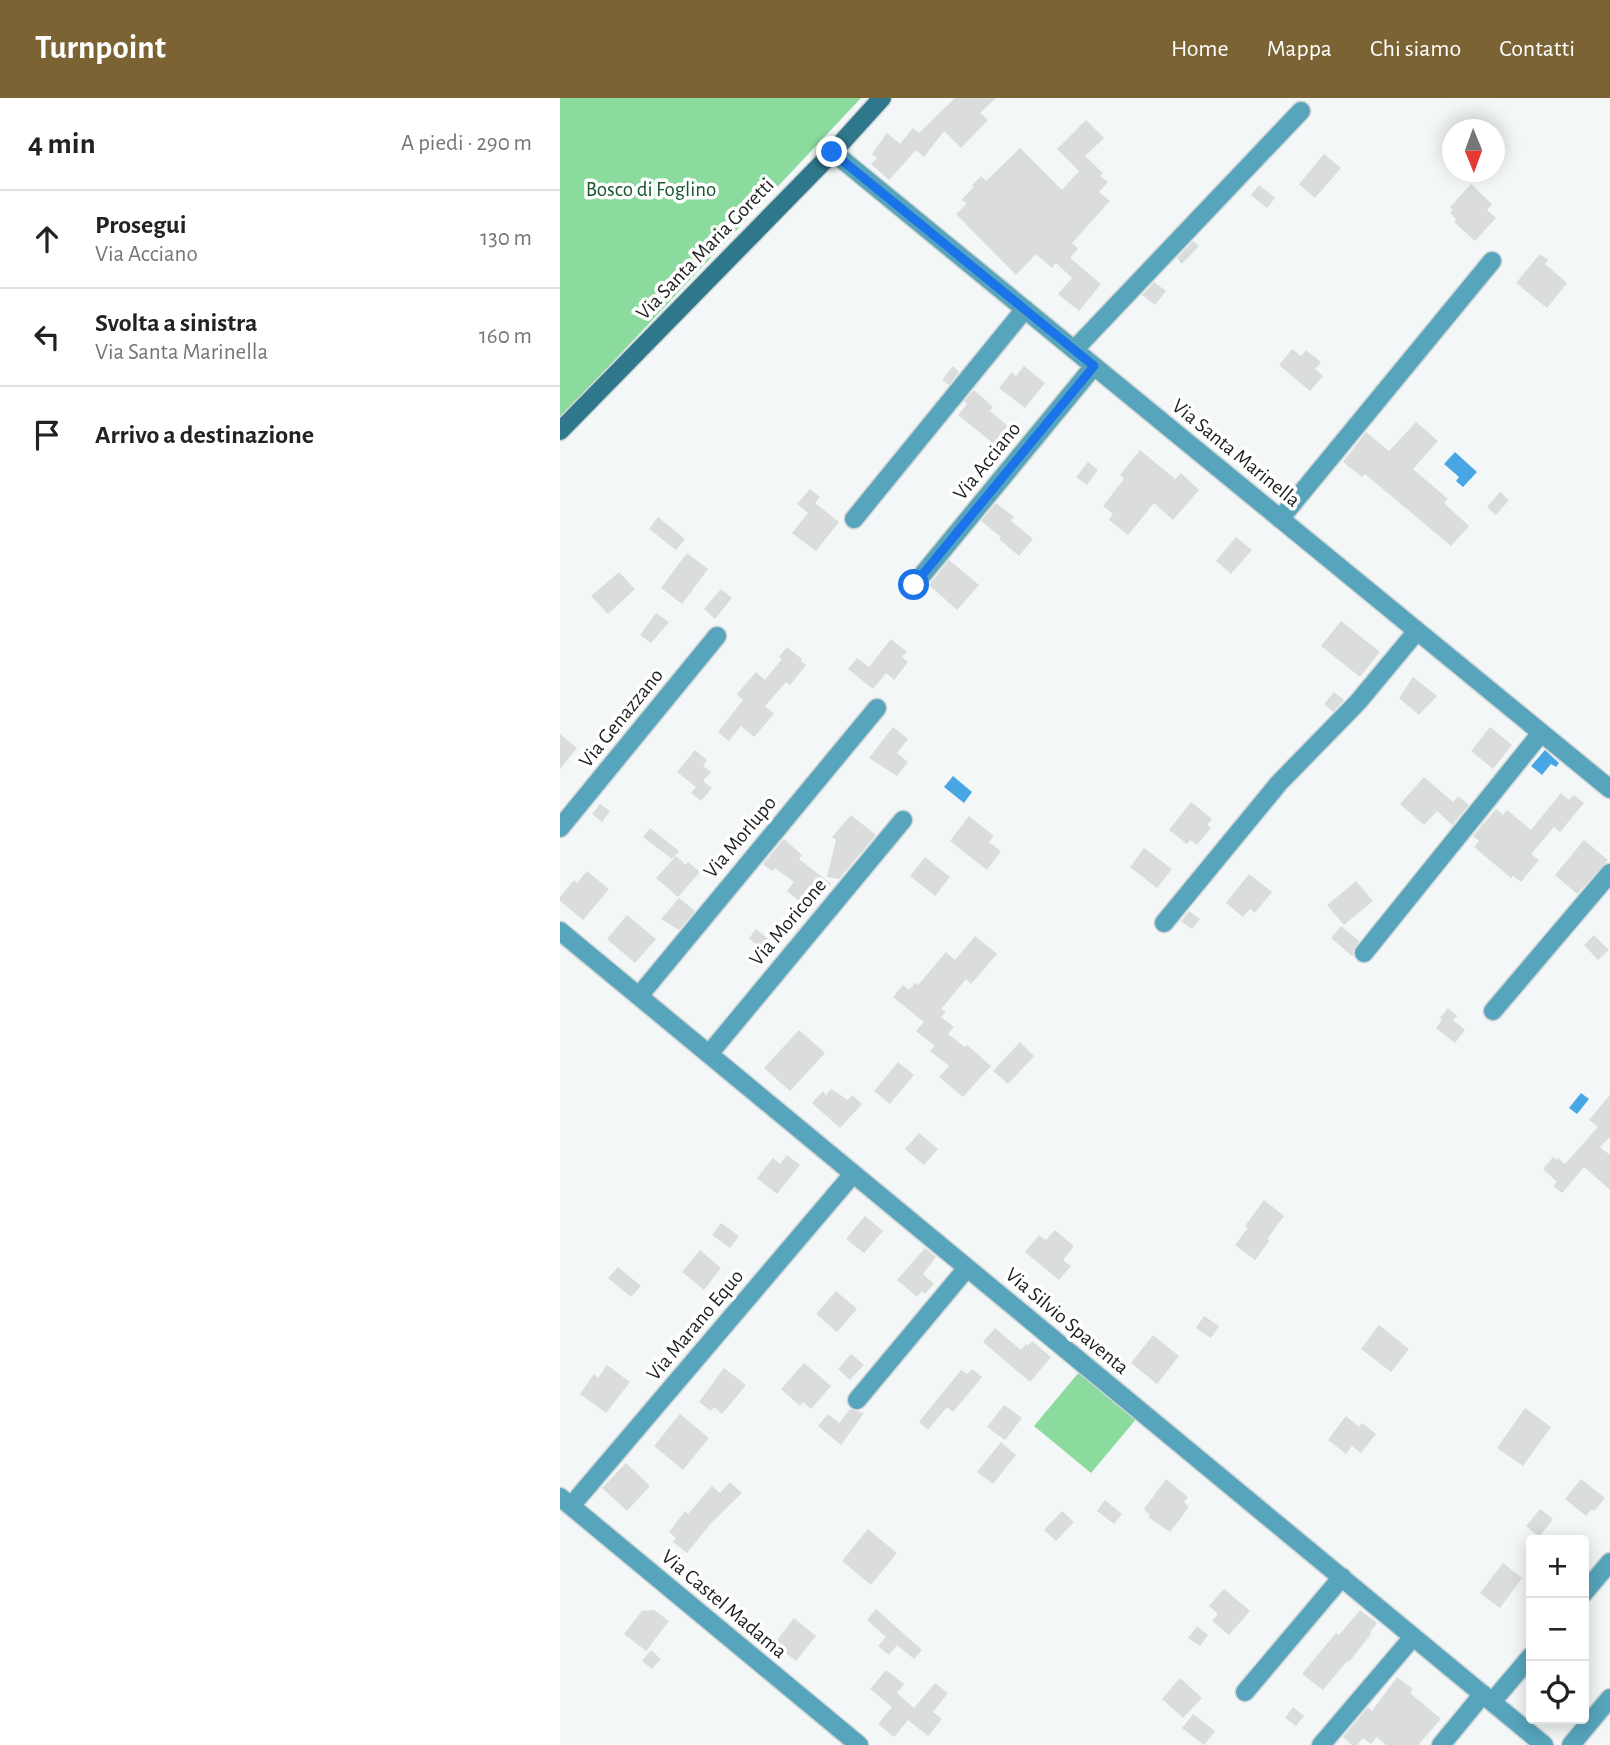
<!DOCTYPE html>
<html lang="it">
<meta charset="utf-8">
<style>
body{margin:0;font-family:"Alegreya Sans",sans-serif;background:#f6f6f6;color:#222}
.controls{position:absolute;right:21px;bottom:21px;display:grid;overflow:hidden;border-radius:7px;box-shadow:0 4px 18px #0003}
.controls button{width:63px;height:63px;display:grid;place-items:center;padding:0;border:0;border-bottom:2px solid #e0e0e0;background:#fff;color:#222;font:35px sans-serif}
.compass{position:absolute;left:882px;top:21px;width:63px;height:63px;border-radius:50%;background:#fff;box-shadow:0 4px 18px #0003;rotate:179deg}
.stop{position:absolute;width:21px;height:21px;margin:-16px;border:5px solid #1a73e8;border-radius:50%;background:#fff}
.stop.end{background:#1a73e8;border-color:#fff;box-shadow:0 2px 7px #0008}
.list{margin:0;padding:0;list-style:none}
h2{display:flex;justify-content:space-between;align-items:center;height:91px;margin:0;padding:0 28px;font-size:30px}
h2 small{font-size:23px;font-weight:400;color:#767676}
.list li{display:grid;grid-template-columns:46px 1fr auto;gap:21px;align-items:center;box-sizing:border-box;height:98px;padding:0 28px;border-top:2px solid #e0e0e0}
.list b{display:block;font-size:26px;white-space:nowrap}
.list p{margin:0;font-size:23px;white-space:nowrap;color:#767676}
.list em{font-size:23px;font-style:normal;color:#767676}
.icon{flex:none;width:38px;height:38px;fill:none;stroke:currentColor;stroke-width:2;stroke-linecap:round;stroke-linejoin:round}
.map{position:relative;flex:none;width:1050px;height:1647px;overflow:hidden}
header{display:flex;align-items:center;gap:42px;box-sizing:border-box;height:98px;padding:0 35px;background:#7b6334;color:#fff}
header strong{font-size:33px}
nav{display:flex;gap:38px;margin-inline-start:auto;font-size:24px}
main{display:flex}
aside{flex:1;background:#fff}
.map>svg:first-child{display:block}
</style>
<header>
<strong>Turnpoint</strong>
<nav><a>Home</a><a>Mappa</a><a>Chi siamo</a><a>Contatti</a></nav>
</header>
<main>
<aside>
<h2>4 min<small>A piedi · 290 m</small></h2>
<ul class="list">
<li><svg class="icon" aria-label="ahead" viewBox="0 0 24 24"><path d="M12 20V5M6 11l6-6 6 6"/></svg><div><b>Prosegui</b><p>Via Acciano</p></div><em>130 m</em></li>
<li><svg class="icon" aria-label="left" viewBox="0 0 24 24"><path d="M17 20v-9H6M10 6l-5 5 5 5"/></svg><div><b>Svolta a sinistra</b><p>Via Santa Marinella</p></div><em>160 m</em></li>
<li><svg class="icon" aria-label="arrive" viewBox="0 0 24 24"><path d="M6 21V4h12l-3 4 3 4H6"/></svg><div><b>Arrivo a destinazione</b></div></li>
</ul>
</aside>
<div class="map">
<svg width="1050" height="1647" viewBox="0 0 1050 1647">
<rect width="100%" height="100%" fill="#f3f7f7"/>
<path fill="#8bda9e" d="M0 0H301L0 320Z
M520 1273 577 1320 531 1375 474 1328Z"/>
<path fill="#49a6e4" d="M895 354 917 374 903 389 896 383 899 379 884 366Z
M985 652 999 665 996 669 991 666 982 677 971 668Z
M393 678 412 694 404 705 384 689Z
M1021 995 1029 1001 1017 1016 1009 1010Z"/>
<path fill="#dadddc" d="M395 0H436L420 15 428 22 401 50 384 33 364 59 356 52 329 82 311 66 317 60 312 56 327 35 340 46 353 30 359 35Z
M526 22 544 40 525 58 543 75 540 78 548 84 539 94 550 103 512 145 518 151 510 160 541 186 519 213 498 196 512 180 496 165 492 170 476 156 456 177 396 116 407 105 401 102 414 89 412 87 421 78 426 83 460 50 502 92 519 73 497 51Z
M764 56 781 70 755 100 739 86Z
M911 86 932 106 927 112 936 120 915 143 894 124 896 121 890 115 893 112 890 109Z
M699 87 715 100 707 110 691 97Z
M633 143 639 148 622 166 617 160Z
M980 156 988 162 985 166 1007 185 987 210 956 185Z
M594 184 606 193 595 207 582 197Z
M732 251 741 258 746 252 761 264 755 271 763 278 750 293 719 267Z
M393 268 399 274 389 287 382 282Z
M464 268 485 285 465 310 439 290 452 274 456 278Z
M414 292 433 309 430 313 448 328 444 333 454 342 444 354 398 317 407 306 404 303Z
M856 324 878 343 853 371 888 401 884 405 909 428 891 448 805 376 802 379 783 364 806 334 829 353Z
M580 352 615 381 621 375 639 392 613 422 594 405 568 437 549 422 553 416 543 408 564 381 560 377Z
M528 364 538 372 527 387 516 379Z
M250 391 260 399 255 405 279 424 256 453 232 435 248 415 237 406Z
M940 394 949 402 936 417 927 409Z
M436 405 454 419 451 423 473 441 459 458 439 441 441 439 421 423Z
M98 419 125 441 116 452 89 431Z
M676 439 692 452 671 476 656 463Z
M127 455 148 471 122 506 101 490Z
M389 462 419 487 397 512 369 487Z
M59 474 75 491 48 516 31 498Z
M161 491 172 500 155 521 144 511Z
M96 515 109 524 91 545 80 537Z
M781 523 820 554 800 579 761 548Z
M331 541 347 554 342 559 348 564 334 582 326 575 313 591 288 571 297 560 309 569Z
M227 549 242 561 241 563 246 567 230 587 226 584 205 608 214 616 194 639 181 628 169 643 158 634 183 602 177 596 196 574 205 582 222 561 219 559Z
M853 579 877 598 859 617 839 600Z
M774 594 784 602 773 614 764 606Z
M333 629 348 641 337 655 348 664 337 678 309 660Z
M930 629 952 647 933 671 911 653Z
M0 636 17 650 0 671Z
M135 652 147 662 143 668 151 674 143 683 152 690 141 703 131 695 136 689 117 674Z
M864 679 893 704 898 698 909 707 892 727 877 713 864 727 840 706Z
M1001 695 1009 702 1014 697 1024 705 1000 734 994 729 971 756 979 762 961 784 953 778 951 780 914 749 919 743 913 738 936 711 943 717 947 712 971 732Z
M631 704 652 721 647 727 651 730 637 747 630 742 627 746 609 732Z
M40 706 50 713 42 724 32 716Z
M291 717 316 737 279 781 267 779 276 742 272 739Z
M409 718 434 738 429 744 441 753 427 772 390 743Z
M90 730 119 753 112 761 83 739Z
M224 741 242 757 239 761 271 786 251 812 227 793 234 784 215 770 212 773 203 766Z
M1024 742 1048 762 1017 796 995 777Z
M584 750 612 771 597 790 570 769Z
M116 758 126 767 128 764 140 774 118 799 96 780Z
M365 759 390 779 375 798 350 778Z
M27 773 49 791 23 822 0 803V799L14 782 17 785Z
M689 776 712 794 695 815 690 811 683 819 666 805Z
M796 783 813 803 784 827 767 807Z
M119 800 135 813 119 832 101 821Z
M629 813 640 821 632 831 621 823Z
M67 817 96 841 75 865 47 841Z
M781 828 799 843 793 853V859L771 840Z
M196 831 214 846 206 855 189 840Z
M1034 837 1049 852 1038 862 1024 847Z
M415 838 437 856 411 886 406 881 381 911 386 914 381 919 394 929 388 936 405 949 407 947 431 968 403 999 379 979 389 968 370 953 375 948 356 933 364 924 333 899 343 887 349 892 355 885 358 887 386 854 395 862Z
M888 910 897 918 893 922 905 932 895 945 876 930 882 922 880 920Z
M239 932 265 955 230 993 204 970Z
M460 944 474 958 448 986 433 973Z
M338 964 354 977 330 1006 314 993Z
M271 991 288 1002 292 997 302 1006 280 1030 252 1005 263 993 266 997Z
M1050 997V1039L1040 1049 1050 1057V1092L1024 1069 1002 1095 993 1088 997 1084 983 1071 993 1059 996 1062 998 1060 1005 1066 1038 1029 1029 1022Z
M359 1035 378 1051 364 1067 345 1051Z
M227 1057 240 1067 217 1096 197 1080 213 1060 220 1066Z
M704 1102 724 1118 707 1141 710 1142 695 1162 675 1147 688 1130 685 1128Z
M305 1118 323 1133 304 1155 286 1141Z
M161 1125 179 1138 170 1150 152 1137Z
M495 1132 514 1148 503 1162 511 1168 499 1182 465 1154 479 1137 486 1142Z
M365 1150 376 1159 363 1176 374 1186 365 1196 362 1193 357 1199 337 1182Z
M140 1152 161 1170 144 1192 122 1174Z
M58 1169 81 1188 71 1199 48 1180Z
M276 1193 297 1211 277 1234 256 1216Z
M644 1218 659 1228 651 1240 636 1230Z
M819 1227 849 1251 831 1274 801 1251Z
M435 1230 461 1252 466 1246 468 1248 472 1243 491 1259 470 1284 423 1244Z
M593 1237 619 1258 597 1286 571 1265Z
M291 1256 304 1267 290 1282 278 1271Z
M244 1265 271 1288 251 1311 243 1304 240 1308 221 1291Z
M47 1267 70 1284 46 1315 20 1296 34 1276 38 1280Z
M164 1270 186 1287 162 1316 154 1309 151 1313 139 1304Z
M412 1271 422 1279 393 1314 387 1309 368 1332 359 1324 401 1272 407 1276Z
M444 1307 462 1320 445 1342 427 1329Z
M965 1310 991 1329 963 1368 937 1350Z
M290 1311 304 1315 281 1347 258 1328 268 1316 279 1325Z
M120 1316 149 1340 123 1372 94 1348Z
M786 1318 799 1329 802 1325 816 1336 801 1355 792 1348 786 1356 768 1342Z
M441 1344 456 1357 433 1386 417 1374Z
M66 1365 90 1388 67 1413 42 1390Z
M606 1381 628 1399 624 1404 629 1409 610 1434 588 1419 590 1417 584 1411Z
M1021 1381 1045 1400 1034 1413 1032 1411 1026 1418 1005 1401Z
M170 1384 182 1395 151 1425 127 1455 113 1444 116 1440 109 1434 125 1413 128 1416 152 1388 160 1395Z
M545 1402 562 1416 554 1426 537 1413Z
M980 1411 993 1421 979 1439 966 1428Z
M502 1413 514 1424 496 1443 484 1432Z
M308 1431 337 1455 311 1487 282 1463Z
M943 1465 962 1480 940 1510 920 1495Z
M664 1491 690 1513 669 1537 652 1523 658 1516 649 1508Z
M316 1511 362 1552 354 1561 337 1547 329 1557 318 1548 326 1539 307 1522Z
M94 1512 109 1523 86 1553 64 1536 82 1513Z
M800 1512 817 1525 810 1534 811 1536 789 1564 787 1563 763 1592 742 1576 776 1535 779 1537Z
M234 1520 256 1538 236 1563 214 1546Z
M637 1528 648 1537 640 1548 628 1540Z
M91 1552 101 1561 92 1571 82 1563Z
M326 1572 344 1586 337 1595 354 1610 375 1585 388 1595 373 1614 382 1621 368 1638 348 1622 334 1639 318 1626 332 1609 310 1591Z
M837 1579 853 1591 850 1595 881 1621 858 1647H826L817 1639 811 1646 803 1640 797 1647H792L783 1639 808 1609 812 1613Z
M620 1580 642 1600 623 1620 602 1601Z
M733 1609 744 1618 736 1628 725 1620Z
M633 1616 655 1633 644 1647 622 1630Z"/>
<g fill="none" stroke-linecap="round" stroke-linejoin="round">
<g stroke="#d1d4d4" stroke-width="21">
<path id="street" d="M273 54 1050 691
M514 252 741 13
M294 421 465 211
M720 421 932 163
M354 487 534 268
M0 730 157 538
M604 825 719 685 798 604 857 533
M0 833 984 1647
M804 855 981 635
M79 898 317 610
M933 913 1050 775
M149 956 343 722
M297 1302 407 1170
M0 1399 299 1647
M11 1408 293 1076
M1024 1495 1050 1464
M685 1594 782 1479
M932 1604 971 1558
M761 1647 853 1539
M881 1647 923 1596
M1011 1647 1050 1600"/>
</g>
<g stroke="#d1d4d4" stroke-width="21">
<path id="secondary" d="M0 333 273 54 322 0"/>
</g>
<use href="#street" stroke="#56a5bc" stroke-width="18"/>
<use href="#secondary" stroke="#2f778a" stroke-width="18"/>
</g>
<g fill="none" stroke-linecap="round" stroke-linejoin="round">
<path stroke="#1a73e8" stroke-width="9" d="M272 54 534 268 354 487"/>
</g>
<g text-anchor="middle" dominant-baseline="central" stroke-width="7" stroke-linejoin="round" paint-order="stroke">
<g font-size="21" fill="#19582e" stroke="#fff">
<text x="91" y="91">Bosco di Foglino</text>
</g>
<g font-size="21" fill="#1d1e1e" stroke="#fff">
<text transform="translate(145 151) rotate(-46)">Via Santa Maria Goretti</text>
<text transform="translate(676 355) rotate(39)">Via Santa Marinella</text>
<text transform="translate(427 363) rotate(-51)">Via Acciano</text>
<text transform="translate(61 620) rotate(-51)">Via Genazzano</text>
<text transform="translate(180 739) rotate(-50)">Via Morlupo</text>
<text transform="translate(228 824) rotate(-50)">Via Moricone</text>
<text transform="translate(507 1223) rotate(40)">Via Silvio Spaventa</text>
<text transform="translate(135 1227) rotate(-50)">Via Marano Equo</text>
<text transform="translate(164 1506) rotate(40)">Via Castel Madama</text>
</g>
</g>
</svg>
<div class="controls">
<button>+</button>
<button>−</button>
<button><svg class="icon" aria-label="locate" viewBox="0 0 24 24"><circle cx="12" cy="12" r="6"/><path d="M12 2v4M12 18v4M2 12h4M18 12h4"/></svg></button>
</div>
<svg class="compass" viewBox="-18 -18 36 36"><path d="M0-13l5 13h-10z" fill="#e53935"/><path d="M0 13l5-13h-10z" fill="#767676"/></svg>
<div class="stop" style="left:354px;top:487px"></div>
<div class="stop end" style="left:272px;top:54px"></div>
</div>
</main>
